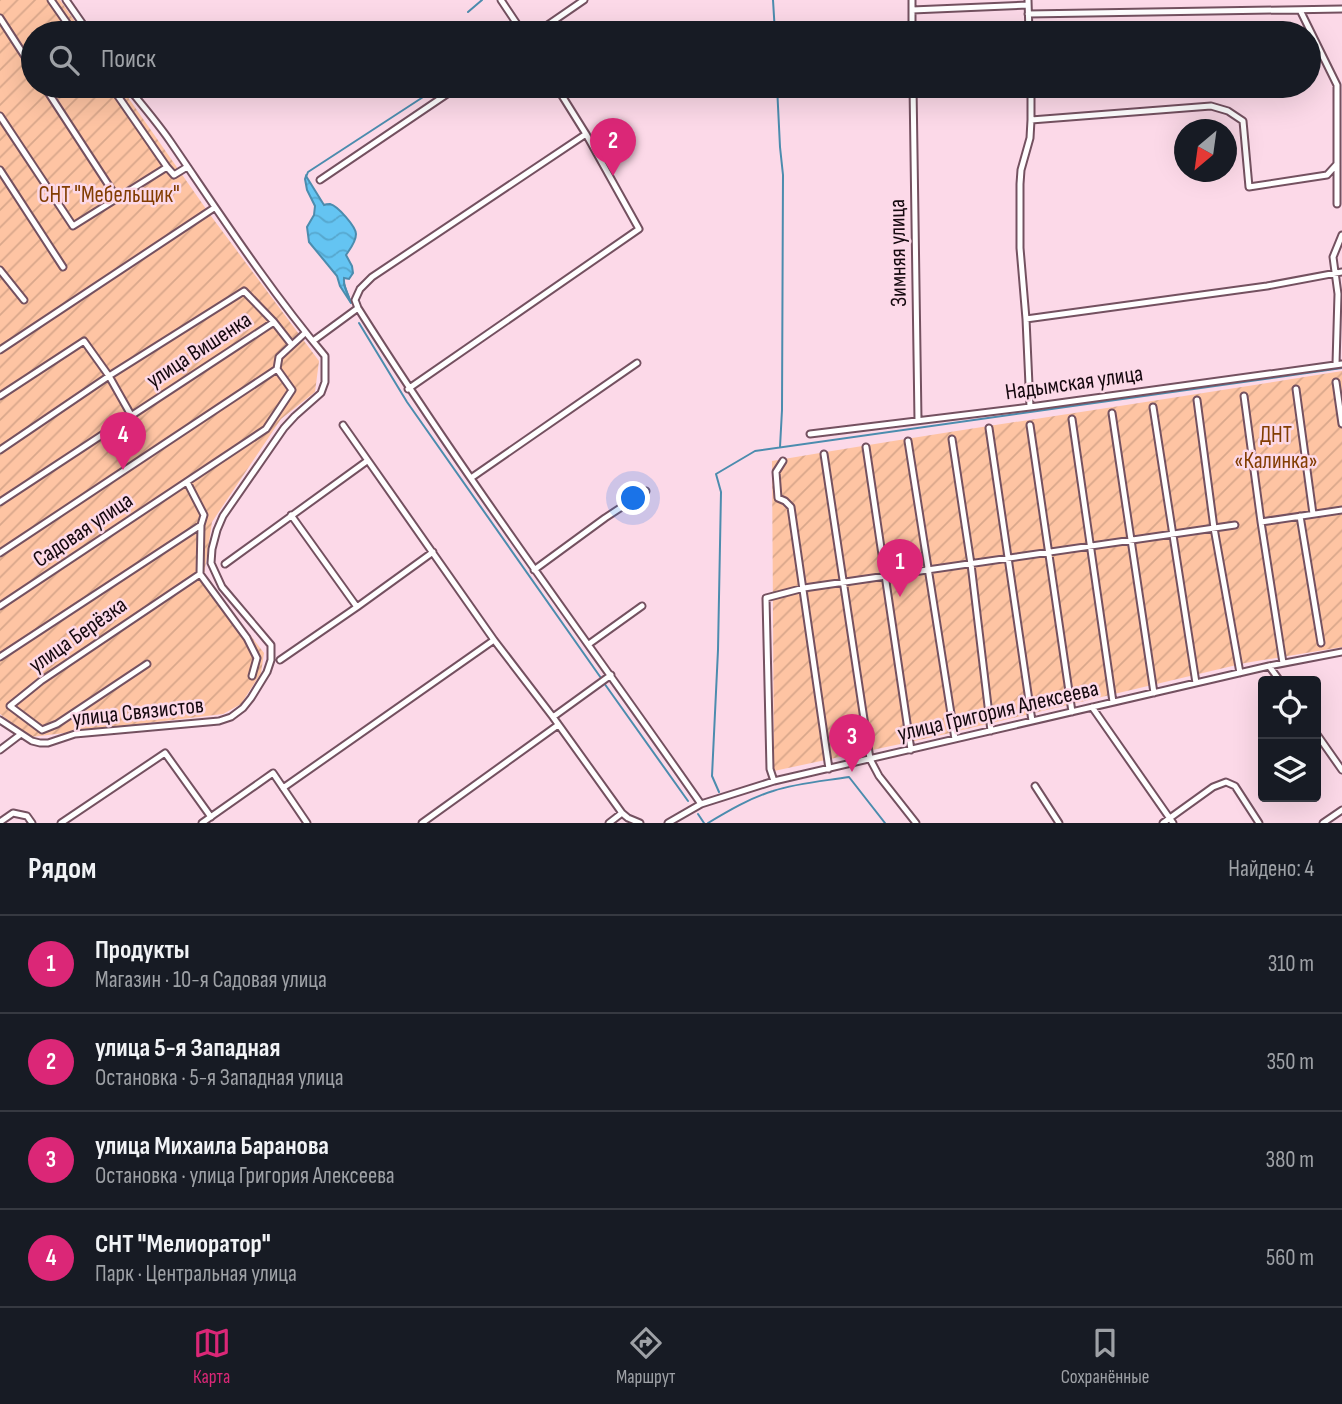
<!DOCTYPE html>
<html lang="ru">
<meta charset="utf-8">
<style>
body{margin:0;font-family:"Sofia Sans Condensed",sans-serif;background:#20242c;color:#f1f3f6}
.controls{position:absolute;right:21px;bottom:21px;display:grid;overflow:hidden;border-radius:7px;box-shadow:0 7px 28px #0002}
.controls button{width:63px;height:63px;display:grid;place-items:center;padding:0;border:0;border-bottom:2px solid #363941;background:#171b24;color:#f1f3f6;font:35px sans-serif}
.compass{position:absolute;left:1174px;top:119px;width:63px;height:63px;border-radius:50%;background:#171b24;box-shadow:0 7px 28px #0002;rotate:209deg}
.you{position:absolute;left:634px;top:499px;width:24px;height:24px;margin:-18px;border:5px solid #fff;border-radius:50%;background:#1a73e8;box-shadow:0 0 0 10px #1a73e833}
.badge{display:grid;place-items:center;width:46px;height:46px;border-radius:50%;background:#db2777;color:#fff;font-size:23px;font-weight:700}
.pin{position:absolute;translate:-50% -58px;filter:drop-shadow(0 2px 4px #0008)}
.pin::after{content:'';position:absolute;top:37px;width:24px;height:21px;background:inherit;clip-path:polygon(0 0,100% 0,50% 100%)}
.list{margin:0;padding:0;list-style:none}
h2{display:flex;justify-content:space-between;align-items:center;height:91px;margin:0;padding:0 28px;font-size:30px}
h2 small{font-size:23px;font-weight:400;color:#9ea1a6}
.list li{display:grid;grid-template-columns:46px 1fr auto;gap:21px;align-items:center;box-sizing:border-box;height:98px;padding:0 28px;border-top:2px solid #363941}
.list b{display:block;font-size:26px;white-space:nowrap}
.list p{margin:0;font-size:23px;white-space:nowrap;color:#9ea1a6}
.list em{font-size:23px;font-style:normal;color:#9ea1a6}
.icon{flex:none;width:38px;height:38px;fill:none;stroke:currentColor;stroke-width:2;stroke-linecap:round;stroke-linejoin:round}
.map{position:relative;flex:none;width:1342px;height:823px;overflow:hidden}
.search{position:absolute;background:#171b24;box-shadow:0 7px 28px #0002;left:21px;right:21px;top:21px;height:77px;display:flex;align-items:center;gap:18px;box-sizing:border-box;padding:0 24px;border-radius:38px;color:#9ea1a6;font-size:26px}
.sheet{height:483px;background:#171b24}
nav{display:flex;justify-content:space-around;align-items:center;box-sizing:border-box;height:98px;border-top:2px solid #363941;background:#171b24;font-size:19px;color:#9ea1a6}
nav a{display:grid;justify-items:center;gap:4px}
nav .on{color:#db2777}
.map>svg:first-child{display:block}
</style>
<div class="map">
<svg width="1342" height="823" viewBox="0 0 1342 823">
<defs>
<pattern id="garden-furrows" width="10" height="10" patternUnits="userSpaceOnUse" patternTransform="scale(1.75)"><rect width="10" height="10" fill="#fec4a3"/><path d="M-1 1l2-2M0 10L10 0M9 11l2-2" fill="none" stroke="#d9a78b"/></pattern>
<pattern id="water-waves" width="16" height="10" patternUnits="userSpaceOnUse" patternTransform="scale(1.75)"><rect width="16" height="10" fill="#64c4f2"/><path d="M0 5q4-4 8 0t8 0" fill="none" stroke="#56a7ce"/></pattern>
</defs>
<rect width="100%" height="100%" fill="#fcd9e8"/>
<path fill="url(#garden-furrows)" d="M0 0H60L83 33H33V86H120L211 216 319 361 315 392 281 419 212 522 204 575 264 653 261 673 241 704 223 714 31 737 0 714Z
M1342 371V647L1245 663 933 737 774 771 772 461C961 429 1152 402 1342 371Z"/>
<path fill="url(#water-waves)" stroke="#4c8cae" stroke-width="2" d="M306 176 324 205C326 204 328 204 330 204 338 206 356 227 356 234 356 242 350 249 346 255L352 266 353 273 349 279 344 278C343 287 348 294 351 303L340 286 337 276 309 242 307 227 314 215 315 206 307 190 305 179Z"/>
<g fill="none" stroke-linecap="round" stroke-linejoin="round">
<path stroke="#4c8cae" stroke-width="2" d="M773 0 775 33
M468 12 482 0
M456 33 460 26
M777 86 780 147 783 175 782 410 780 447
M306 177 308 172 440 86
M344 284 351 303
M359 323 407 402 601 678
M604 683 688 801
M719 792 712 776 718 650 721 492 716 474 755 451 1342 368
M698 814 704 823
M708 823C728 811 750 798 773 791 797 783 824 781 849 777L885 823"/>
<g stroke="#745160" stroke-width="9">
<path id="street" d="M51 0 74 33
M66 0 89 33
M501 0 523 33
M912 0V33
M1028 0 1029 33
M912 10 1028 5
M1300 10 1337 85V204
M1028 14 1342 9
M0 18 33 69
M536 33 584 0
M44 86 117 198
M111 86 167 167
M913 86 918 420
M0 116 73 226 167 167 174 175 187 167
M1031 120 1211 106 1228 111 1243 121 1249 187 1327 175 1337 164
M586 134 372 277 360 289 355 300 358 308C465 478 586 639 701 804
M0 170 63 267
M320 180 459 86
M0 270 24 300
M1026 319 1267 286 1342 272
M313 341 358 308
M0 350 214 208
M1336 364 1338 294 1333 257 1342 235
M1336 382 1342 424
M408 389 639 229 586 134 556 86
M1296 389 1313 514
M0 396 84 341 109 376 131 415
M1244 396 1261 522 1283 663
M1197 400 1214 528 1240 673
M1030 407 1026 319 1020 248V184L1021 170 1030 138 1031 120V86
M1153 407 1196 683
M1112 413 1154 693
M1072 419 1113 702
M343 425 494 640 553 717 622 813 628 818 640 823
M1030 425 1072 712
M989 428 1032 721
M810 434 1030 407 1342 364
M952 439 971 564 991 731
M908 441 955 739
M866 447 911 750
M0 450 109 376 244 291 274 322
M824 454 870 759 879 776 916 823
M783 461 776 472 778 498 785 501 791 507 829 769
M471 478 637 363
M0 502 274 322 292 345 305 333
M291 515 357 607
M1300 516 1321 643
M1261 522 1342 510
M0 553 277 369 279 357 292 345
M225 564 367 461
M534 570 605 518 646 491
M200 574 247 638 257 658 252 676
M0 606 266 429 292 390 277 369
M589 644 642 606
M0 657 201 525 204 515 187 482
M280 660 357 607 433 552
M147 664 57 724 42 730 10 706 41 681 200 574 201 525
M1269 666 1280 681
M1092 707 1173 823
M553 717 611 675
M0 720 32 741 40 743H48L75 734 219 721 231 717 243 708 251 698 267 672 271 660V645L222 587 211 563 212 549 217 530 223 516 284 428 295 416 321 393 325 382V356C268 288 220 214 170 141 157 122 141 104 127 86
M1316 733 1342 770
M0 750 21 734
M774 781 770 769 766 598 804 588 1235 525
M1035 786 1059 823
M283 788 494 640
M0 822 13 813 27 816 32 823
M61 823 165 753 211 817
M202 823 273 773 307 823
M422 823 558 725
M609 823 622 813
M668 823 701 804 774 781 1269 666 1342 652
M1163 823 1213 787 1226 782 1235 786 1259 823
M1323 823 1342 810"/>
</g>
<use href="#street" stroke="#fff" stroke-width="5"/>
</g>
<g text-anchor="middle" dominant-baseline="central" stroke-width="5" stroke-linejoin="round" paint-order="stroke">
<g font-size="23" fill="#823d02" stroke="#fcd9e8">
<text x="109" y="195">СНТ "Мебельщик"</text>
<text x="1276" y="435">ДНТ<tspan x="1276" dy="26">«Калинка»</tspan></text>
</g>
<g font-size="23" fill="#15080e" stroke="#fcd9e8">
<text transform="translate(898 253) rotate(-91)">Зимняя улица</text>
<text transform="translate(199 350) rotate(-33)">улица Вишенка</text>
<text transform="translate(1074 383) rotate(-8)">Надымская улица</text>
<text transform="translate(83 530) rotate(-34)">Садовая улица</text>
<text transform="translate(78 635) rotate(-35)">улица Берёзка</text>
<text transform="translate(998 711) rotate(-13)">улица Григория Алексеева</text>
<text transform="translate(138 712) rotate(-6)">улица Связистов</text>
</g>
</g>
</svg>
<div class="controls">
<button><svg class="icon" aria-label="locate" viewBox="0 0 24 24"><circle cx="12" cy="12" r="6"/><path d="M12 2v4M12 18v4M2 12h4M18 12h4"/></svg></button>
<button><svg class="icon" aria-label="layers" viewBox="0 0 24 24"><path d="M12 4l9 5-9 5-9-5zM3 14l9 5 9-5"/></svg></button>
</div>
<svg class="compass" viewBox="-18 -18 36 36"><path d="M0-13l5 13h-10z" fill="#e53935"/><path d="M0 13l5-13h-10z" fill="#9ea1a6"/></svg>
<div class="you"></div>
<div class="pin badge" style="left:900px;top:597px">1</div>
<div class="pin badge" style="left:613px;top:176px">2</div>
<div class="pin badge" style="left:852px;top:772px">3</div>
<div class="pin badge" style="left:123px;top:470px">4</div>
<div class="search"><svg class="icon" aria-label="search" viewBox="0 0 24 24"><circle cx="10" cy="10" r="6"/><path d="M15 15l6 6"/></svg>Поиск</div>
</div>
<section class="sheet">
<h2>Рядом<small>Найдено: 4</small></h2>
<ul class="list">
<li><span class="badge">1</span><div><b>Продукты</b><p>Магазин · 10-я Садовая улица</p></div><em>310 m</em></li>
<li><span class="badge">2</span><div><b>улица 5-я Западная</b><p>Остановка · 5-я Западная улица</p></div><em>350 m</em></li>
<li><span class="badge">3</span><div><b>улица Михаила Баранова</b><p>Остановка · улица Григория Алексеева</p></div><em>380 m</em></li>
<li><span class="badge">4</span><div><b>СНТ &quot;Мелиоратор&quot;</b><p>Парк · Центральная улица</p></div><em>560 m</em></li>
</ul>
</section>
<nav>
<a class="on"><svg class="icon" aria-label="map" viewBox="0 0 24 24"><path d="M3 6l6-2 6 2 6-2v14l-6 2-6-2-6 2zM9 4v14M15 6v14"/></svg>Карта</a>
<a><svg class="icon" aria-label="directions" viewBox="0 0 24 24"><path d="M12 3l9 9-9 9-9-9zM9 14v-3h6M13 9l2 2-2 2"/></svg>Маршрут</a>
<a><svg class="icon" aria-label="saved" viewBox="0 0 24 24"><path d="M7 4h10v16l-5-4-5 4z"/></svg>Сохранённые</a>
</nav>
